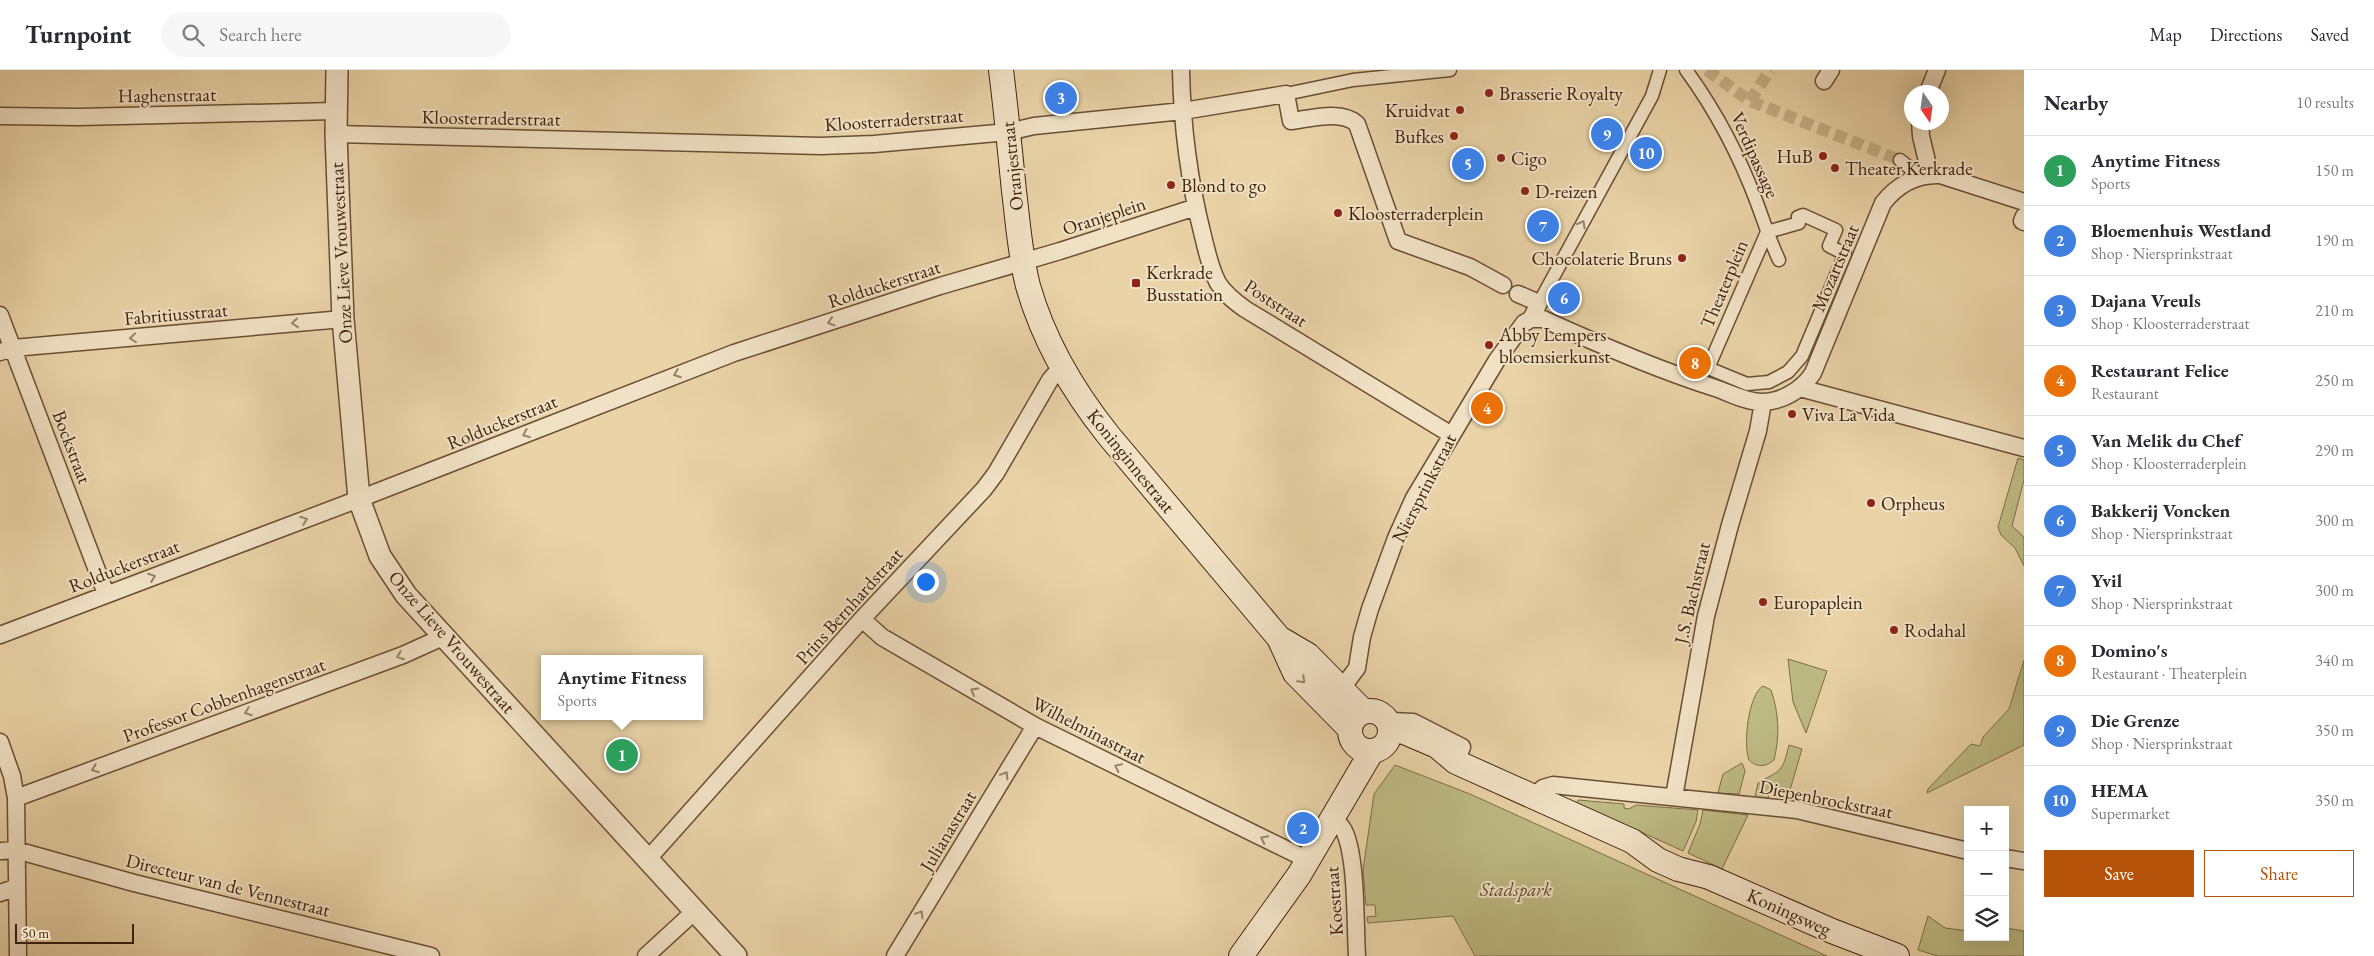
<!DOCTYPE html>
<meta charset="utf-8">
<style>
body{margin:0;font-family:"EB Garamond",serif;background:#f7f7f7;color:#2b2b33}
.controls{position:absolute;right:15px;bottom:15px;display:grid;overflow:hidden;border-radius:0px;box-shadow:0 5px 20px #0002}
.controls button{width:45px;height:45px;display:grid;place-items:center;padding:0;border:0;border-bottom:1px solid #e1e1e2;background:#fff;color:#2b2b33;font:25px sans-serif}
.compass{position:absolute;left:1904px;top:15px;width:45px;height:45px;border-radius:50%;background:#fff;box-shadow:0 5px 20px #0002;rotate:167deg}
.scale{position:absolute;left:15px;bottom:12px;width:119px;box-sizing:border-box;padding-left:5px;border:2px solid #40230c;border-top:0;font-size:14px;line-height:18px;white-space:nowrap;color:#40230c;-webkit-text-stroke:4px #f1e2c6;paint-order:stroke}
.you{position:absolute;left:925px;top:511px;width:18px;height:18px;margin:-12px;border:4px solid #fff;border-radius:50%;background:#1a73e8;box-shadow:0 0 0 8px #1a73e833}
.badge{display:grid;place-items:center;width:32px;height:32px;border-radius:50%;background:#b45309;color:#fff;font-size:16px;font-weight:700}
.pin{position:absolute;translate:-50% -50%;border:2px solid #fff;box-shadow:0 1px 5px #0006}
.popup{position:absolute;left:541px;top:585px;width:162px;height:65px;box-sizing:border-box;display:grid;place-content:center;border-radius:0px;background:#fff;filter:drop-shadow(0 1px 4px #0005);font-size:16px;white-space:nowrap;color:#7c7c81}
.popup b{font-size:19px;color:#2b2b33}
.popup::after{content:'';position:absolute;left:50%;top:100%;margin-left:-10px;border:10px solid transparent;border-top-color:#fff}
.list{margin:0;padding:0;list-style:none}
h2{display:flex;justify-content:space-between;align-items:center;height:65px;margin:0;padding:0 20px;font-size:21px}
h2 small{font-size:16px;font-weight:400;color:#7c7c81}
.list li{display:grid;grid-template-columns:32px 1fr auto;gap:15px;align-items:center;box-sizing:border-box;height:70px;padding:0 20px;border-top:1px solid #e1e1e2}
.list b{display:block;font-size:19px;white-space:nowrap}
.list p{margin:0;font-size:16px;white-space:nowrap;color:#7c7c81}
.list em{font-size:16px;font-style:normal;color:#7c7c81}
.actions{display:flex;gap:10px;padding:15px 20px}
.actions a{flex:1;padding:11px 0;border:1px solid #b45309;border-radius:0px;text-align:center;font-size:18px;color:#b45309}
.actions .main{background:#b45309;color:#fff}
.icon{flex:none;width:28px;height:28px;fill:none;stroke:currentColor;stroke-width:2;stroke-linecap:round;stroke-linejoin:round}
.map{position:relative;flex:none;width:2024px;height:886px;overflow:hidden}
header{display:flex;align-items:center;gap:30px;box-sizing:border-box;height:70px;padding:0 25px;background:#fff;border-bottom:1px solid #e1e1e2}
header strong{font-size:24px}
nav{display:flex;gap:28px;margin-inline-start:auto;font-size:18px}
.search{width:350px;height:45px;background:#f7f7f7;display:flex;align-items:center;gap:12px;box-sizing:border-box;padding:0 18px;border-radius:28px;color:#7c7c81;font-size:19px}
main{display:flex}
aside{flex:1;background:#fff}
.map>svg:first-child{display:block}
</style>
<header>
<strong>Turnpoint</strong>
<div class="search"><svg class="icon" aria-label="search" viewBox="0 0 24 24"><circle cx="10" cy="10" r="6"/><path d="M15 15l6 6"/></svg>Search here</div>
<nav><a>Map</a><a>Directions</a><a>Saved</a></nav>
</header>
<main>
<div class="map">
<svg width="2024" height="886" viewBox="0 0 2024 886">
<rect width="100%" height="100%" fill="#e9d3a7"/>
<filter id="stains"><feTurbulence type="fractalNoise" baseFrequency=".004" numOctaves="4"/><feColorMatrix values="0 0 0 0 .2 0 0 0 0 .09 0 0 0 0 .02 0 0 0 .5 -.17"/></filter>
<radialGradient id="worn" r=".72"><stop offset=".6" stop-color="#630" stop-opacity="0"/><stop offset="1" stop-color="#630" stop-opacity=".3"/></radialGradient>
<path fill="#bdba83" stroke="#7e6e48" d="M2018 388 2024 390V410L2012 456 2024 467V496L2015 478 2001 465 1998 457Z
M1788 589 1827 601 1806 663 1793 632Z
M2024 590V675L1927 723 1928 719 1971 674 1980 676 1983 667 2009 639Z
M1763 616 1771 620C1779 643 1780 666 1774 690 1766 697 1757 698 1749 690 1743 675 1748 625 1763 616Z
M1789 675 1802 679 1790 720 1770 717 1768 729 1755 727 1758 713C1782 699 1782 703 1789 675Z
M1742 693 1745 701 1739 724 1718 723 1723 704Z
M1395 695 1470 724 1827 886H1475L1453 846 1368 853 1367 847 1376 846 1375 835H1366L1363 800 1374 724Z
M1578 730 1624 734V738L1629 739 1636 735 1698 740 1696 752 1683 781 1577 733Z
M1703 740 1748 745 1722 799 1688 783 1700 754Z
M1928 846 1945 858 1968 861V867H2005V858L2024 861V886H1938L1918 880Z"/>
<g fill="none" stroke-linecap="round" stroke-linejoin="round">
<path stroke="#c7b088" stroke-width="12" stroke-dasharray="12 6" stroke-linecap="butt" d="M1707 0 1750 31 1900 90
M1750 31 1770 0"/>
<g stroke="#6a4f33" stroke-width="15">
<path id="pedestrian" d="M1686 0C1716 41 1739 85 1757 133 1764 152 1770 171 1779 190
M1286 24 1353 10 1450 0
M1900 90 1920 106
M1803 145 1836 160 1829 176 1845 184 1802 286 1788 302 1769 312 1747 314 1708 298 1767 162 1799 153 1798 147Z
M1539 233 1652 26 1660 0"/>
</g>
<g stroke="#6a4f33" stroke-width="19">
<path id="minor" d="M1181 0C1182 56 1189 111 1203 166 1207 182 1210 198 1218 213 1225 224 1234 231 1245 239L1450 364
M1824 11 1831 0
M1928 22 1937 0
M0 46 79 47 335 41
M1920 52 1921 66 1930 104
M336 64 821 76 874 74 1008 62 1034 56 1183 41 1286 24 1291 51C1309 49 1342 39 1357 54L1398 171 1470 197 1503 215
M2024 146 2022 151 2024 152
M0 245 106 524
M1531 249H1543C1600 275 1656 299 1715 318 1730 323 1746 332 1762 332 1782 332 1803 319 1813 303L1883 133C1897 115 1917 104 1940 105L2024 132
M0 282 13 278 343 249
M1800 318 2024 378
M862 549 882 567 1035 656 1308 790
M0 565 359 429 734 283 940 216 1060 181 1196 137
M1336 626 1357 598 1362 567 1370 539 1396 468 1414 428 1497 290 1524 253 1531 249 1539 233 1518 224
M1391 651 1413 652 1462 677 1456 692
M0 672 12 706 16 728 18 886
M1533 727 1543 718 1553 715 1797 740 1968 781
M1674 727 1706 546 1730 455 1758 361 1763 332
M16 728 403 585 445 566
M1334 748C1338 753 1343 757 1345 763 1357 791 1355 854 1357 886
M0 781 16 780 134 813 431 886
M2005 788 2024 791
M648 789 862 549 984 419 996 403 1050 310 1062 296
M0 823 17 817
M646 886 695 841
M895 886 1035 656"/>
</g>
<g stroke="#6a4f33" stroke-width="24">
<path id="tertiary" d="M337 0 336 64 343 249 359 429 380 486 406 525 736 886"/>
</g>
<g stroke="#40230c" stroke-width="26">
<path id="secondary" d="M1001 0C1006 40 1010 81 1014 121 1018 153 1020 185 1028 216 1044 272 1073 321 1109 366L1279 568 1295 603 1350 659
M1279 568 1308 585 1364 642
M1350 661a20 20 0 1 1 40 0a20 20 0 1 1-40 0Z
M1390 656 1437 676 1456 692 1632 771 1658 790 1678 799 1709 807 1832 861 1897 886
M1241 886 1299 805 1372 681"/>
</g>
<use href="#pedestrian" stroke="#f1e2c6" stroke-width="12"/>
<use href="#minor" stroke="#f1e2c6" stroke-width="16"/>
<use href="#tertiary" stroke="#f1e2c6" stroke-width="21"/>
<use href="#secondary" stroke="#f1e2c6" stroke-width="24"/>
</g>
<defs><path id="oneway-chevron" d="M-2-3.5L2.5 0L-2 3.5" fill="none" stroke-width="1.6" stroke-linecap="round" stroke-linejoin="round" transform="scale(1.25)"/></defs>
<g stroke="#988269">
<use href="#oneway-chevron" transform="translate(1582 154) rotate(-61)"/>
<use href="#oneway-chevron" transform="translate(831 252) rotate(162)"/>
<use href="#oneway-chevron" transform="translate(295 253) rotate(175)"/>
<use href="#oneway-chevron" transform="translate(133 268) rotate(175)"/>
<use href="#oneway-chevron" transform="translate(677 304) rotate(160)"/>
<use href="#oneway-chevron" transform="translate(526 364) rotate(158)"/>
<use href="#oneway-chevron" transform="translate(304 450) rotate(-21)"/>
<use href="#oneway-chevron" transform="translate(152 507) rotate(-21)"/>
<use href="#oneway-chevron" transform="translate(400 586) rotate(159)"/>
<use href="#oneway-chevron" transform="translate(1302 610) rotate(45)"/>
<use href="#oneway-chevron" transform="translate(974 621) rotate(-150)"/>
<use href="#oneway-chevron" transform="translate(248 642) rotate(160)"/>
<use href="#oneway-chevron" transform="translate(1118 697) rotate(-154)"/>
<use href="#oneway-chevron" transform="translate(95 699) rotate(159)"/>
<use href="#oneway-chevron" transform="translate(1005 705) rotate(-59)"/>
<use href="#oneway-chevron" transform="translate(1264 769) rotate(-154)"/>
<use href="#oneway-chevron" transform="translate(920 844) rotate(-59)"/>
</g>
<g fill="#8f2418" stroke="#f1e2c6" stroke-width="2">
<circle cx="1489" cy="23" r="5"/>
<circle cx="1460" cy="40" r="5"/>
<circle cx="1454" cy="66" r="5"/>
<circle cx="1823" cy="86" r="5"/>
<circle cx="1501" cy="88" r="5"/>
<circle cx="1835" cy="98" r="5"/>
<circle cx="1171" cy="115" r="5"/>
<circle cx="1525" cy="121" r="5"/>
<circle cx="1338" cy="143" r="5"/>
<circle cx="1682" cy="188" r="5"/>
<rect x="1131" y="208" width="10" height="10" rx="2.5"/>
<circle cx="1489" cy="275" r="5"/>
<circle cx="1792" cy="344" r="5"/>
<circle cx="1871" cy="433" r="5"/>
<circle cx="1763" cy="532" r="5"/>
<circle cx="1894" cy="560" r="5"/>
</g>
<g text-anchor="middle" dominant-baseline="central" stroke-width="4" stroke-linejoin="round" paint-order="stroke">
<g font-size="19" fill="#40230c" stroke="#f1e2c6" text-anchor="start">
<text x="1499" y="23">Brasserie Royalty</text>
<text x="1450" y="40" text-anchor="end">Kruidvat</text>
<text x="1444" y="66" text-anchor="end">Bufkes</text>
<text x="1813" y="86" text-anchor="end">HuB</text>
<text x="1511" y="88">Cigo</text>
<text x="1845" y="98">Theater Kerkrade</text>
<text x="1181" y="115">Blond to go</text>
<text x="1535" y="121">D-reizen</text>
<text x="1348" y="143">Kloosterraderplein</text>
<text x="1672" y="188" text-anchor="end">Chocolaterie Bruns</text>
<text x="1146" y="202">Kerkrade<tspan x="1146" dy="22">Busstation</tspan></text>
<text x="1499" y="264">Abby Lempers<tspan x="1499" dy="22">bloemsierkunst</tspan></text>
<text x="1802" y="344">Viva La Vida</text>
<text x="1881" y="433">Orpheus</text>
<text x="1773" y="532">Europaplein</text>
<text x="1904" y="560">Rodahal</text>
</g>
<g font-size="19" fill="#40230c" stroke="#f1e2c6">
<text transform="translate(167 25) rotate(-1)">Haghenstraat</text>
<text transform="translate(491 48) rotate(1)">Kloosterraderstraat</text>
<text transform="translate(894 50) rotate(-4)">Kloosterraderstraat</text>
<text transform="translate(1755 85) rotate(66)">Verdipassage</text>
<text transform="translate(1012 96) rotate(-96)">Oranjestraat</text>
<text transform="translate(1104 146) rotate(-18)">Oranjeplein</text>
<text transform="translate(341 183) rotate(-93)">Onze Lieve Vrouwestraat</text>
<text transform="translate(1835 198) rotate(-67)">Mozartstraat</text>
<text transform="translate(884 214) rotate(-18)">Rolduckerstraat</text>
<text transform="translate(1724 214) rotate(-67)">Theaterplein</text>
<text transform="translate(1276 233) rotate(33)">Poststraat</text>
<text transform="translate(176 244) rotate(-5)">Fabritiusstraat</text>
<text transform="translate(502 352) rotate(-22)">Rolduckerstraat</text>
<text transform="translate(72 377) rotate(69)">Bockstraat</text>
<text transform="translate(1131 391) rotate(51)">Koninginnestraat</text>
<text transform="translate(1424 418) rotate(-63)">Niersprinkstraat</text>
<text transform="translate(124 496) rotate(-21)">Rolduckerstraat</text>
<text transform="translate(1692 523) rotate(-77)">J.S. Bachstraat</text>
<text transform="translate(849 536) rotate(-48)">Prins Bernhardstraat</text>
<text transform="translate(452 572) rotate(49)">Onze Lieve Vrouwestraat</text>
<text transform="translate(224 630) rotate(-20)">Professor Cobbenhagenstraat</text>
<text transform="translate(1089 660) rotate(27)">Wilhelminastraat</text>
<text transform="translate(1826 729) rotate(11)">Diepenbrockstraat</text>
<text transform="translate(948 761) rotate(-59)">Julianastraat</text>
<text transform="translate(228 815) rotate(14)">Directeur van de Vennestraat</text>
<text transform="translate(1334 831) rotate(-94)">Koestraat</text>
<text transform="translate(1789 842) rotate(24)">Koningsweg</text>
</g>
<g font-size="19" font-style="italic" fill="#5f492a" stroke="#f1e2c6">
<text x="1516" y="819">Stadspark</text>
</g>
</g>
<rect width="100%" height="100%" filter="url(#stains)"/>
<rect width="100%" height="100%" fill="url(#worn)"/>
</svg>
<div class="controls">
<button>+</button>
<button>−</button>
<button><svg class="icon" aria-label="layers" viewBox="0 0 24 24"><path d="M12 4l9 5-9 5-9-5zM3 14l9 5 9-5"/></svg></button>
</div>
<svg class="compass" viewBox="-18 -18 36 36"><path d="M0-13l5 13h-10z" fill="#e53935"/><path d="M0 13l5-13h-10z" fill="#7c7c81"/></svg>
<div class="scale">50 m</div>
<div class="you"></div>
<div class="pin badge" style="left:622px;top:685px;background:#2e9e5b">1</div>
<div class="popup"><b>Anytime Fitness</b>Sports</div>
<div class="pin badge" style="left:1303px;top:758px;background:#3f7fe0">2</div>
<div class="pin badge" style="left:1061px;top:28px;background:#3f7fe0">3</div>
<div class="pin badge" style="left:1487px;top:338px;background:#e8710a">4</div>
<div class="pin badge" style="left:1468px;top:94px;background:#3f7fe0">5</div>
<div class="pin badge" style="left:1564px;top:228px;background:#3f7fe0">6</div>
<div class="pin badge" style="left:1543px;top:156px;background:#3f7fe0">7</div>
<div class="pin badge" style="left:1695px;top:293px;background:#e8710a">8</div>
<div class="pin badge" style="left:1607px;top:64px;background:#3f7fe0">9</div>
<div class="pin badge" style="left:1646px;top:83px;background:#3f7fe0">10</div>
</div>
<aside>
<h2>Nearby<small>10 results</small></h2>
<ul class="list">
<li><span class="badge" style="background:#2e9e5b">1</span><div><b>Anytime Fitness</b><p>Sports</p></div><em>150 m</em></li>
<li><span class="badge" style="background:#3f7fe0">2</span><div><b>Bloemenhuis Westland</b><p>Shop · Niersprinkstraat</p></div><em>190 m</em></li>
<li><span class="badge" style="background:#3f7fe0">3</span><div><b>Dajana Vreuls</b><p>Shop · Kloosterraderstraat</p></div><em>210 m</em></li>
<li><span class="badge" style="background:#e8710a">4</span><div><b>Restaurant Felice</b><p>Restaurant</p></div><em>250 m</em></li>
<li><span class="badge" style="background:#3f7fe0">5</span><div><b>Van Melik du Chef</b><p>Shop · Kloosterraderplein</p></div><em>290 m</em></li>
<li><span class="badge" style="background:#3f7fe0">6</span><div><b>Bakkerij Voncken</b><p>Shop · Niersprinkstraat</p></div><em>300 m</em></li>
<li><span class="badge" style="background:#3f7fe0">7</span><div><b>Yvil</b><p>Shop · Niersprinkstraat</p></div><em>300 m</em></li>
<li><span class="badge" style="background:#e8710a">8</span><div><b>Domino's</b><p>Restaurant · Theaterplein</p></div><em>340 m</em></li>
<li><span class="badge" style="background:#3f7fe0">9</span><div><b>Die Grenze</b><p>Shop · Niersprinkstraat</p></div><em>350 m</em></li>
<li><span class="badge" style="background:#3f7fe0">10</span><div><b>HEMA</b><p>Supermarket</p></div><em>350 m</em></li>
</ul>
<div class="actions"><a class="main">Save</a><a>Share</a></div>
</aside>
</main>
